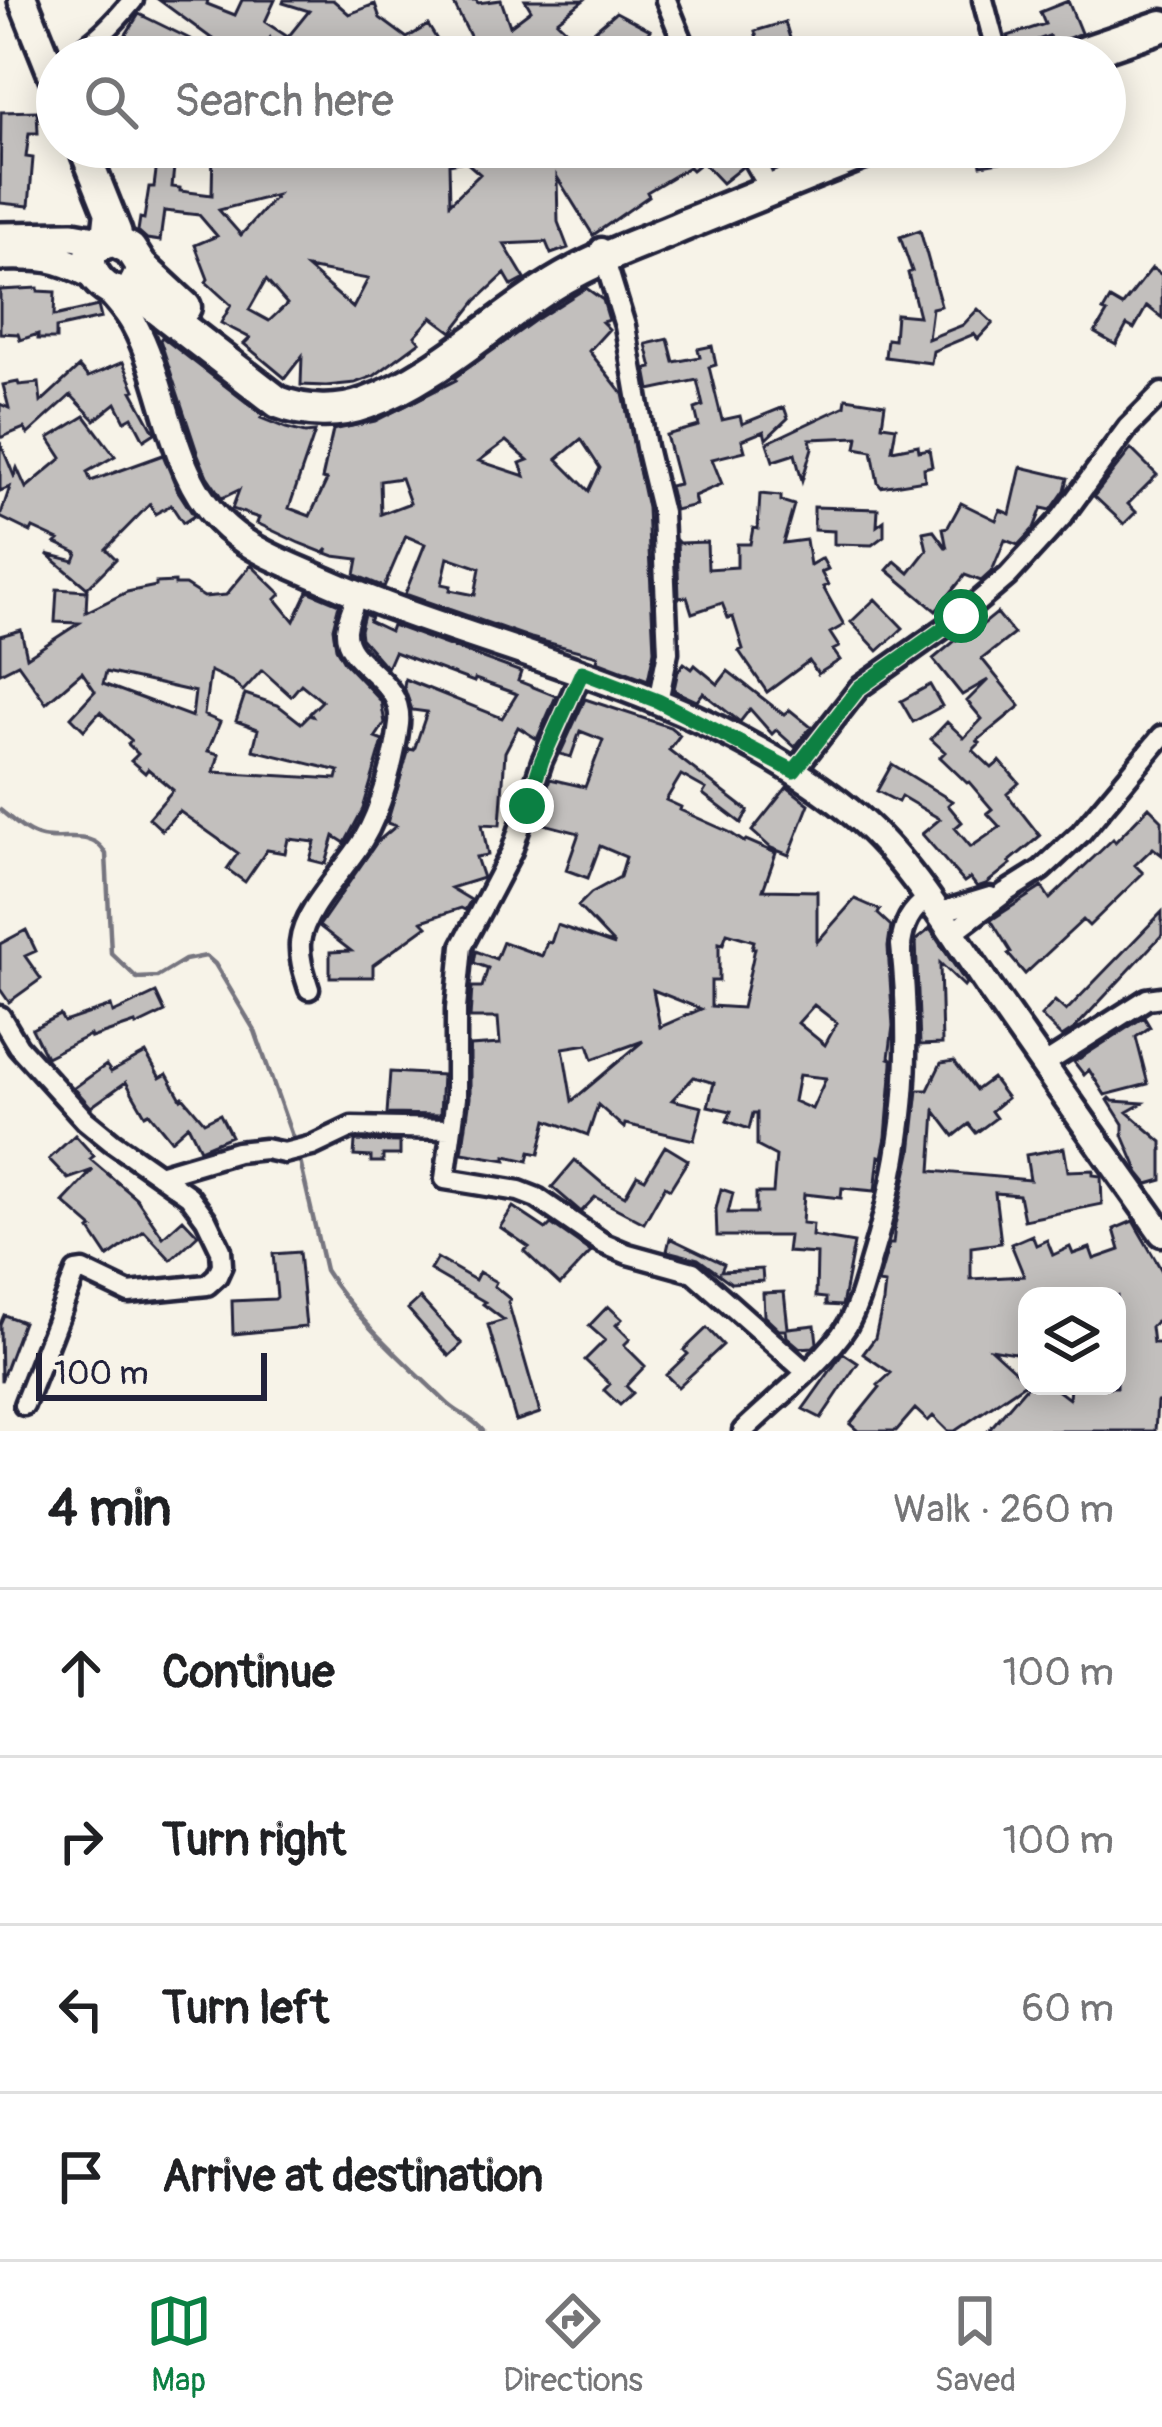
<!DOCTYPE html>
<meta charset="utf-8">
<style>
body{margin:0;font-family:Pangolin,sans-serif;background:#f6f6f6;color:#202124}
.controls{position:absolute;right:36px;bottom:36px;display:grid;overflow:hidden;border-radius:24px;box-shadow:0 6px 30px #0003}
.controls button{width:108px;height:108px;display:grid;place-items:center;padding:0;border:0;border-bottom:3px solid #e0e0e0;background:#fff;color:#202124;font:60px sans-serif}
.scale{position:absolute;left:36px;bottom:30px;width:231px;box-sizing:border-box;padding-left:12px;border:6px solid #22223b;border-top:0;font-size:33px;line-height:42px;white-space:nowrap;color:#22223b;-webkit-text-stroke:9px #f7f3e8;paint-order:stroke}
.stop{position:absolute;width:36px;height:36px;margin:-27px;border:9px solid #0b8043;border-radius:50%;background:#fff}
.stop.end{background:#0b8043;border-color:#fff;box-shadow:0 3px 12px #0008}
.list{margin:0;padding:0;list-style:none}
h2{display:flex;justify-content:space-between;align-items:center;height:156px;margin:0;padding:0 48px;font-size:51px}
h2 small{font-size:39px;font-weight:400;color:#757577}
.list li{display:grid;grid-template-columns:78px 1fr auto;gap:36px;align-items:center;box-sizing:border-box;height:168px;padding:0 48px;border-top:3px solid #e0e0e0}
.list b{display:block;font-size:45px;white-space:nowrap}
.list em{font-size:39px;font-style:normal;color:#757577}
.icon{flex:none;width:66px;height:66px;fill:none;stroke:currentColor;stroke-width:2;stroke-linecap:round;stroke-linejoin:round}
.map{position:relative;flex:none;width:1162px;height:1431px;overflow:hidden}
.search{position:absolute;background:#fff;box-shadow:0 6px 30px #0003;left:36px;right:36px;top:36px;height:132px;display:flex;align-items:center;gap:30px;box-sizing:border-box;padding:0 42px;border-radius:66px;color:#757577;font-size:45px}
.sheet{height:828px;background:#fff}
nav{display:flex;justify-content:space-around;align-items:center;box-sizing:border-box;height:168px;border-top:3px solid #e0e0e0;background:#fff;font-size:33px;color:#757577}
nav a{display:grid;justify-items:center;gap:6px}
nav .on{color:#0b8043}
.map>svg:first-child{display:block}
</style>
<div class="map">
<svg width="1162" height="1431" viewBox="0 0 1162 1431">
<rect width="100%" height="100%" fill="#f7f3e8"/>
<filter id="ink" filterUnits="userSpaceOnUse"><feTurbulence type="fractalNoise" baseFrequency=".00833" numOctaves="2"/><feDisplacementMap in="SourceGraphic" scale="24" xChannelSelector="R" yChannelSelector="G"/><feConvolveMatrix kernelMatrix="1 2 1 2 8 2 1 2 1" color-interpolation-filters="sRGB"/></filter>
<g filter="url(#ink)">
<g fill="none" stroke-linecap="round" stroke-linejoin="round">
<path stroke="#76747f" stroke-width="4.5" d="M0 810C13 820 25 833 42 837 65 842 92 829 106 854L111 953 137 978 157 977 185 960 206 956 215 964 255 1031 293 1139
M300 1161 325 1270C357 1321 403 1360 446 1402 458 1414 472 1417 483 1431"/>
</g>
<path fill="#c2bfbd" stroke="#22223b" stroke-width="3" fill-rule="evenodd" d="M159 0H208L207 4 235 15 242 0H275L265 22 288 37 309 11 283 3 284 0H333L349 14 375 4 380 18 407 38 428 25 447 56 472 40 452 0H476L478 3 501 0 510 26 531 10 525 0H584L557 21 578 41 563 57H277L270 38 258 57H242L211 38Z
M1068 1 1081 33 1053 45 1049 36 1013 49 1008 36 1045 24 1040 12Z
M616 12 650 30 638 51 625 44 611 57H594L581 42Z
M139 14 227 57H123V39Z
M785 22 793 48 762 57 755 31Z
M37 111 38 133H29L26 157 33 158 29 206 0 203 1 112Z
M159 147H176L172 187 180 188V191L212 195 213 147H723L733 159 736 156 742 167 722 183 702 162 692 170 689 167 647 192 649 196 593 235 557 177 558 222 568 248 551 254 546 242 504 244 525 279 512 286 505 274 476 301 452 332 432 317 415 336 420 342 374 376 355 383 326 386 301 385 302 356 285 378 244 344 250 338 221 323 231 305 206 282 208 279 195 245 217 236 199 215 164 211 160 241 147 239 138 231 140 218 144 219 149 187H154ZM465 161 480 174 450 203 449 164ZM277 195 241 235 219 210ZM307 268 368 279 353 308ZM266 280 287 304 269 321 249 310Z
M978 147H1048V154L981 165Z
M920 230 941 306 932 308 928 339 963 325 978 309 993 323 978 339 974 334 933 351 931 363 885 357 887 339 894 340 896 314 919 316 908 273 912 271 900 237Z
M1152 268 1162 275V318L1147 306 1134 329 1127 325 1116 345 1095 333 1107 313 1103 311 1110 299 1122 306Z
M38 288V291L55 292 54 316 98 306 101 318 56 328V339H38V334L20 340 18 334 0 333V290Z
M586 288 603 300 609 320 602 322 609 329 589 351 623 394 647 508 654 651 648 680 597 661 598 656 531 638 405 594 425 544 406 536 384 587 355 575 358 559 334 556 326 553 328 549 324 553 299 543 257 523 259 518 232 509 239 490 222 498 207 476 197 452 160 340 162 337 263 415 261 418 286 428 305 433 315 432 289 508 310 516 327 480 322 479 333 430 375 421 456 380 454 378 534 321ZM581 439 600 468 589 491 557 459ZM506 441 528 460 520 463 525 476 479 461ZM401 478 410 503 381 514 380 481ZM448 557 480 568 475 595 450 590 451 586 442 584Z
M668 339 674 362 700 357 698 349 712 346 716 365 709 367 722 420 740 416 742 424 784 407 788 418 766 439 764 431 742 440 745 451 712 459 722 484 694 496 696 505 675 510 669 486 679 484 666 435 699 426 695 409 703 406 697 380 650 390 646 369 652 368 646 344Z
M123 362 135 390 132 391 155 433 144 440 132 417 125 421 116 403 95 420 71 395 28 434 24 428 0 438V404L9 408 3 385 18 382 19 385 39 383 41 402 79 367 88 377Z
M846 398 885 404 882 425 896 427 892 450 918 445 919 451 929 449 932 466 924 468 925 480 881 487 878 483 872 451 856 448 858 437 810 439 812 448 802 481 795 454 773 461 767 443 845 406Z
M85 416 115 456 87 472 91 481 163 455 178 491 194 516 183 523 171 505 155 514 150 504 106 549 116 559 87 588 47 554 74 561 77 553 56 543 59 540 33 528 31 532 0 517 10 487 0 491V442L14 476 17 468 26 488 62 458 49 438Z
M1131 449 1157 475 1128 504 1136 512 1124 524 1094 496Z
M1021 467 1068 478 1065 490 1051 510 1042 508 1034 528 1018 545 1005 540 992 571 981 581 965 575 936 611 887 570 895 561 909 573 927 550 923 532 933 530 947 549 943 528 948 527 961 503 996 520 1000 510 1010 514Z
M760 494 781 496V501L794 505 783 543 806 540 810 565 822 558 828 569 821 572 828 585 823 587 844 625 830 633 839 647 833 650 840 660 818 674 809 661 767 692 739 651 743 649 733 617 728 618 722 603 692 613 687 597 679 598 677 541 679 543 707 542 708 569 737 567V544H750L753 528 758 529Z
M814 507 878 509 877 526 884 521V536L872 545 834 544V531L814 530Z
M251 565 281 594 276 599 294 621 308 591 339 604 333 628 336 648 344 662 381 701 385 723 375 738 383 741 363 809 345 843 334 836 326 864 310 860 315 842 288 839 285 853 267 850 245 882 227 869 238 853 179 811 162 830 149 818 173 790 148 769 145 773 131 761 138 754 128 744 131 740 100 712 84 730 71 717 95 691 82 672 46 703 18 664 0 673V636L21 630 27 657 79 623 55 622 57 589 87 591 86 612 127 592 156 586V583L175 582V585H185L204 597 226 595ZM262 670 291 696 301 684 322 701 310 713 312 716 309 715 301 723 278 705 245 694 236 721 258 729 253 750 339 771 337 779 214 772 219 754 208 751 220 722 204 715 210 671 233 682 243 691ZM106 672 195 692 192 717 103 684Z
M875 599 903 628 878 651 851 622Z
M997 613 1014 634 982 659 1020 706 977 741 980 743 973 750 992 768 1000 761 1019 783 1007 794 1040 836 1009 862 1011 864 986 884 977 887 970 878 964 882 922 834 940 819 901 796 898 802 877 791 892 764 952 801 948 805 962 822 955 828 971 847 1000 827 987 813 992 809 969 782 967 783 940 757 945 752 931 739 947 722 964 738 982 719 967 701 988 680 962 695 933 659 962 635 965 639Z
M364 614 371 617 369 621 390 631 392 625 521 672 518 681 556 696 537 739 518 727 505 752 500 825 482 824 488 855 476 857 483 878 451 888 471 900 465 910 461 908 422 921 427 926 373 965V977H330V952L351 951 319 926 377 842 396 826 387 823 409 749 414 750 427 712 412 710 404 687 405 679 502 718 517 694 475 679 474 682 394 652 387 668 361 638 360 630Z
M684 663 692 669 695 665 718 684 728 671 784 715 790 710 811 727 795 747 776 730 772 734 750 709 740 722 703 693 697 701 677 692 674 689 678 671Z
M930 685 942 706 913 722 901 701Z
M585 699 670 727 680 735 669 750 748 811 741 823 703 794 706 789 681 775 666 800 681 807 680 810 729 832 744 842 746 840 776 853 763 890 817 891V942L855 899 880 910 878 914 891 926 888 946 893 1026 889 1058 892 1059V1064L886 1137 882 1157 879 1156 875 1191 842 1188 841 1198 804 1194 802 1223 813 1224 812 1236 854 1243 842 1306 826 1305V1298L816 1297 817 1254 787 1252 789 1236H717L716 1209 721 1189 733 1193 728 1213H756V1193H773L776 1156 757 1146V1113H753L749 1129 727 1121 731 1111 708 1106 714 1083 694 1077 672 1100 702 1107 694 1140 625 1124 624 1128 598 1105 588 1135 547 1120 539 1154 530 1152 528 1161 506 1156V1160L462 1153 470 1098V1046L500 1044 498 1018H470L472 987H482L488 968 474 963 476 951 496 959 503 942 542 956 547 942 551 943 557 925 615 945 578 906 591 893 620 877 626 857 600 846 588 878 566 870 579 833 536 822 550 779 585 787 603 740 580 731 571 757 560 754ZM727 933 754 941 752 948H755L742 1008 711 1006V981H719V943L723 944ZM653 990 701 1009 660 1027ZM814 1005 837 1023 825 1045 798 1023ZM643 1041 572 1101 563 1048 588 1044 593 1059ZM799 1075 826 1078 812 1109 794 1101Z
M787 787 809 804 789 855 771 848 752 831Z
M1149 807 1162 820V855L1153 848 1135 865 1143 873 1089 926 1083 920 1025 974 1008 954 1011 952 991 920 1042 887 1050 899 1113 839 1115 842Z
M1162 912V935L1074 1029 1062 1037 1041 1016 1055 1001 1066 1011Z
M930 929 966 983 964 986 940 963 942 1044 920 1045 916 940Z
M26 930 36 951 25 956 41 979 9 1002 0 989V944Z
M156 993 165 1012 136 1026 135 1023 91 1038 90 1035 46 1057 32 1029 60 1015 64 1022 111 1006 113 1013Z
M1144 1017 1150 1027 1136 1037 1148 1084 1105 1095 1089 1070 1084 1075 1074 1062Z
M146 1053 160 1078 167 1074 181 1099 183 1097 204 1122 220 1114 231 1136 200 1149 188 1125 171 1140 149 1113 145 1115 126 1082 91 1107 74 1088 106 1065 111 1072Z
M954 1061 976 1090 992 1078 1007 1098 991 1111 996 1118 976 1133 969 1124 954 1136 935 1111 931 1171 1030 1180 1026 1155 1064 1148 1068 1171 1093 1170V1175L1101 1176 1102 1204 1024 1220 1019 1195 995 1193 1001 1243 971 1247V1279L1024 1276 1011 1244 1032 1235 1036 1245 1047 1240 1053 1255 1070 1247 1073 1254 1090 1248 1094 1259 1120 1250 1114 1229 1133 1221 1162 1271V1315L1151 1327 1153 1343H1162V1401L1157 1402 1155 1431H988L1027 1386H1052L1069 1399 1070 1387H1117V1296H1027V1355L991 1349 1027 1382 955 1431H948L933 1416 928 1421 915 1409 896 1431H858L850 1424 880 1387 878 1385 891 1373 863 1354 875 1338 883 1302 885 1284 878 1283 889 1244H893L895 1225 911 1153 918 1090H928L941 1063Z
M390 1072 442 1075 440 1115 387 1114Z
M1110 1098 1113 1101 1143 1103 1127 1112 1162 1142V1180L1148 1184 1139 1173 1123 1135V1124L1108 1100Z
M75 1135 94 1156 90 1159 136 1198 163 1237 183 1219 198 1235 171 1260 144 1231 108 1257 90 1230 93 1228 63 1202 93 1170 68 1179 49 1159Z
M355 1141 400 1142V1155H383V1162H371V1157L354 1156Z
M665 1146 688 1160 670 1189 665 1186 644 1223 595 1197 581 1212 552 1187 575 1160 603 1184 625 1196 637 1175 645 1179Z
M513 1207 546 1229 551 1224 591 1252 560 1285 524 1251 529 1247 500 1227Z
M670 1238 724 1264 721 1271 762 1269 763 1281 731 1283 698 1259 667 1251Z
M299 1252 306 1327 233 1334 232 1301 275 1299 277 1297 273 1254Z
M437 1258 475 1280 479 1272 496 1282 494 1286 510 1299 508 1302 540 1413 516 1421 488 1325 504 1320 483 1304 485 1302 430 1270Z
M784 1292 788 1328 815 1325 817 1343 813 1347 800 1348 787 1337 786 1330H779L764 1316 763 1293Z
M420 1298 462 1344 449 1356 408 1309Z
M608 1306 622 1319 616 1325 630 1339 624 1345 645 1366 626 1386 633 1393 620 1405 604 1390 610 1384 585 1360 605 1340 589 1326Z
M4 1315 23 1322 1 1381 0 1324Z
M707 1328 723 1345 678 1387 666 1375 688 1354 684 1350Z
M843 1353 858 1363 821 1418 803 1409Z"/>
<g fill="none" stroke-linecap="round" stroke-linejoin="round">
<g stroke="#22223b" stroke-width="27">
<path id="minor" d="M666 0 689 57
M983 0 998 57
M70 57C96 42 114 23 133 0
M746 147 762 175
M601 248 625 326 646 447 662 513 668 652 658 701
M582 672 542 761 512 851 462 946 456 1009V1098L445 1179 519 1191 537 1198 604 1244 628 1254 693 1272 805 1371
M794 771 859 688 961 616 1008 576 1062 517 1128 427 1162 393
M937 913 990 897
M952 933 1006 892 1041 870 1081 833 1162 736
M309 989C304 973 299 959 300 943 303 909 346 869 363 840 381 810 395 759 399 724 404 677 344 666 346 630 347 619 354 605 357 594
M0 1016 18 1046 85 1120 112 1142 189 1196 206 1219 221 1250 222 1265 217 1276 207 1285 129 1293 83 1271 76 1272 24 1405
M1043 1065 1147 999 1162 997
M159 1175 237 1152 265 1149 284 1153 312 1146 352 1127 450 1129
M743 1431C774 1401 825 1361 847 1326 859 1305 865 1279 872 1256 905 1148 913 1057 901 945 904 924 910 911 927 899"/>
</g>
<g stroke="#22223b" stroke-width="33">
<path id="tertiary" d="M106 288C116 299 127 311 134 324 169 388 169 477 227 528 254 552 290 565 322 579 430 627 545 655 654 700 723 728 800 769 857 817 910 862 951 932 990 989 1047 1071 1104 1152 1162 1233"/>
</g>
<g stroke="#22223b" stroke-width="36">
<path id="secondary" d="M23 0 57 85
M83 147 117 232
M0 237 73 236 106 242 109 215
M0 256C40 255 57 255 93 275"/>
</g>
<g stroke="#22223b" stroke-width="39">
<path id="primary" d="M1071 57 1162 26
M115 241 130 249 141 266C131 335 50 248 115 241Z
M141 266 185 307
M132 289 278 402C306 413 338 414 367 403 444 375 503 310 575 272 610 253 648 241 684 225 749 199 814 172 879 147"/>
</g>
<use href="#minor" stroke="#f7f3e8" stroke-width="18"/>
<use href="#tertiary" stroke="#f7f3e8" stroke-width="24"/>
<use href="#secondary" stroke="#f7f3e8" stroke-width="27"/>
<use href="#primary" stroke="#f7f3e8" stroke-width="30"/>
</g>
</g>
<g fill="none" stroke-linecap="round" stroke-linejoin="round" filter="url(#ink)">
<path stroke="#0b8043" stroke-width="15" d="M527 806 542 760 582 672 658 701 794 771 859 688 961 616"/>
</g>
</svg>
<div class="controls">
<button><svg class="icon" aria-label="layers" viewBox="0 0 24 24"><path d="M12 4l9 5-9 5-9-5zM3 14l9 5 9-5"/></svg></button>
</div>
<div class="scale">100 m</div>
<div class="stop" style="left:961px;top:616px"></div>
<div class="stop end" style="left:527px;top:806px"></div>
<div class="search"><svg class="icon" aria-label="search" viewBox="0 0 24 24"><circle cx="10" cy="10" r="6"/><path d="M15 15l6 6"/></svg>Search here</div>
</div>
<section class="sheet">
<h2>4 min<small>Walk · 260 m</small></h2>
<ul class="list">
<li><svg class="icon" aria-label="ahead" viewBox="0 0 24 24"><path d="M12 20V5M6 11l6-6 6 6"/></svg><div><b>Continue</b></div><em>100 m</em></li>
<li><svg class="icon" aria-label="right" viewBox="0 0 24 24"><path d="M7 20v-9h11M14 6l5 5-5 5"/></svg><div><b>Turn right</b></div><em>100 m</em></li>
<li><svg class="icon" aria-label="left" viewBox="0 0 24 24"><path d="M17 20v-9H6M10 6l-5 5 5 5"/></svg><div><b>Turn left</b></div><em>60 m</em></li>
<li><svg class="icon" aria-label="arrive" viewBox="0 0 24 24"><path d="M6 21V4h12l-3 4 3 4H6"/></svg><div><b>Arrive at destination</b></div></li>
</ul>
</section>
<nav>
<a class="on"><svg class="icon" aria-label="map" viewBox="0 0 24 24"><path d="M3 6l6-2 6 2 6-2v14l-6 2-6-2-6 2zM9 4v14M15 6v14"/></svg>Map</a>
<a><svg class="icon" aria-label="directions" viewBox="0 0 24 24"><path d="M12 3l9 9-9 9-9-9zM9 14v-3h6M13 9l2 2-2 2"/></svg>Directions</a>
<a><svg class="icon" aria-label="saved" viewBox="0 0 24 24"><path d="M7 4h10v16l-5-4-5 4z"/></svg>Saved</a>
</nav>
